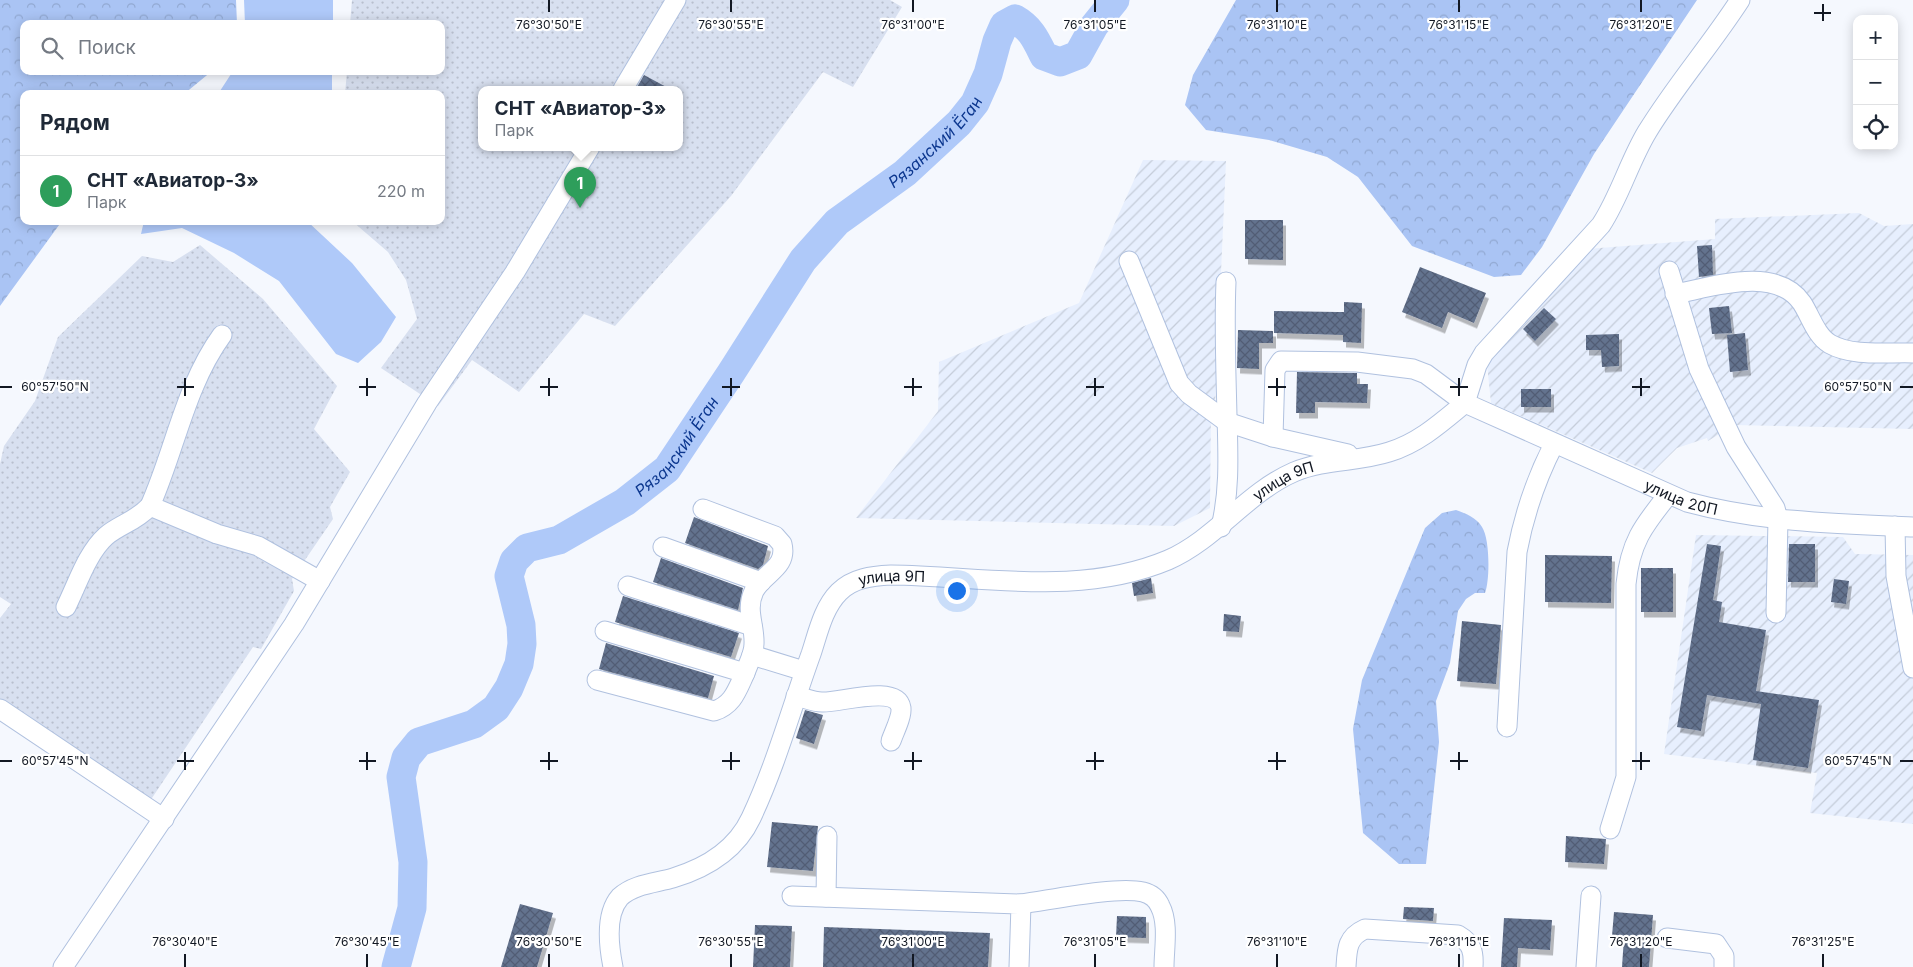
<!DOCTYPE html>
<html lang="ru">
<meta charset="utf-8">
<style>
body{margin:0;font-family:Inter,sans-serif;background:#f2f2f3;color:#1f2937}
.controls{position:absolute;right:15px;top:15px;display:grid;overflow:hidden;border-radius:10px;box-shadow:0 2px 12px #0003}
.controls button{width:45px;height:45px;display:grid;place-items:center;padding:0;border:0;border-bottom:1px solid #e0e1e3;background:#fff;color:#1f2937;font:25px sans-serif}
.you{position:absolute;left:956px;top:590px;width:18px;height:18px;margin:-12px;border:4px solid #fff;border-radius:50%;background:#1a73e8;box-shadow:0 0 0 8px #1a73e833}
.badge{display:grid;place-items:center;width:32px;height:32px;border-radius:50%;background:#0b8043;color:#fff;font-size:16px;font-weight:700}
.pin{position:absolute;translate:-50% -41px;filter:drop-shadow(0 1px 2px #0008)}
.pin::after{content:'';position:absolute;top:26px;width:18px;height:15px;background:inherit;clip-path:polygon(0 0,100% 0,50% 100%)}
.popup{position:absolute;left:478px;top:86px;width:205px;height:65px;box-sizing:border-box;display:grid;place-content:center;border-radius:10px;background:#fff;filter:drop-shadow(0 1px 4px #0005);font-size:16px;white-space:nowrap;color:#747a83}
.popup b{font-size:19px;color:#1f2937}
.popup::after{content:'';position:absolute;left:50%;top:100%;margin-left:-10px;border:10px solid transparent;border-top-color:#fff}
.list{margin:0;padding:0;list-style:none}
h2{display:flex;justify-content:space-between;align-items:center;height:65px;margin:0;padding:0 20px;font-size:21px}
h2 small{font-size:16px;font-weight:400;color:#747a83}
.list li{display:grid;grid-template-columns:32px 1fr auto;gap:15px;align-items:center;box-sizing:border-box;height:70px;padding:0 20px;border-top:1px solid #e0e1e3}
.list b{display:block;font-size:19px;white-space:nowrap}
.list p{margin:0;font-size:16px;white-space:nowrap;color:#747a83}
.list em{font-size:16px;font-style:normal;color:#747a83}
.icon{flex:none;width:28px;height:28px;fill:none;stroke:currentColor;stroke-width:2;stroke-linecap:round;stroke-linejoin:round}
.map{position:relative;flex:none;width:1913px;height:967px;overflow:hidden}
.search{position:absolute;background:#fff;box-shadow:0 2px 12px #0003;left:20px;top:20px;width:425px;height:55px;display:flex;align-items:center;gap:12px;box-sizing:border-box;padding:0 18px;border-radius:10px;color:#747a83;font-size:19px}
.panel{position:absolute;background:#fff;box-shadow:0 2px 12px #0003;left:20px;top:90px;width:425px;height:135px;border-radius:10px}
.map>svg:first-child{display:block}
</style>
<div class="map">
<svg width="1913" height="967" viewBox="0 0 1913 967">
<defs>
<pattern id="industrial-furrows" width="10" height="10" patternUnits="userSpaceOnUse" patternTransform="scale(1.25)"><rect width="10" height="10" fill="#e7effe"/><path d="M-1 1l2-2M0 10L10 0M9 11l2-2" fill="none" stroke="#c5ccd9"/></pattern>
<pattern id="forest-crowns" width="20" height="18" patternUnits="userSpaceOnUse" patternTransform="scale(1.25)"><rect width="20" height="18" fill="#aac4f4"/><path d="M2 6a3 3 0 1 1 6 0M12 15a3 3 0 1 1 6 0" fill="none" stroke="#91a8d1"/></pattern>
<pattern id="garden-dots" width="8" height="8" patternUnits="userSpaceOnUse" patternTransform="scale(1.25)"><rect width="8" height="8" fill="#d8e0f0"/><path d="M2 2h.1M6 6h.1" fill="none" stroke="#b8bfce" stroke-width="1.8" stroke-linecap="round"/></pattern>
<pattern id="building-cross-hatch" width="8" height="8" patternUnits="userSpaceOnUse" patternTransform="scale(1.25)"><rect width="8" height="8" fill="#64738e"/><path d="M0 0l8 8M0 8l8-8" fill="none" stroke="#515d74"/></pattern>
<filter id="shadow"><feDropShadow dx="3" dy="5.5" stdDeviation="0" flood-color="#0004"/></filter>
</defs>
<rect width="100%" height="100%" fill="#f5f8fe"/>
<path fill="url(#industrial-furrows)" d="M1143 160 1226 161 1215 406 1211 413 1210 508 1174 526 856 518 938 411 939 362 1079 303Z
M1859 213 1884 226 1913 224V429L1734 425 1708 441 1707 438 1677 448 1652 473 1491 403 1487 364 1587 249 1715 239V219Z
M1696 535 1843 537 1855 554 1913 555V824L1810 813 1817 773 1664 754Z"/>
<path fill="url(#forest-crowns)" d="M0 0H236L237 24H24V71H212L184 94H24V221H62L0 306Z
M1236 0H1697L1594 154 1542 247 1521 275 1494 277 1412 246 1358 177 1327 157 1269 140 1206 130 1185 105 1193 75Z
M1456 510C1465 513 1477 518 1482 527 1490 539 1490 580 1485 593H1475L1466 599 1458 611 1450 663 1436 701 1439 742 1426 864H1399L1363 833 1353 729 1362 680 1425 528 1442 513Z"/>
<path fill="url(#garden-dots)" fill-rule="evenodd" d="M352 0H890L902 7 853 87 823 72 731 196 615 326 584 314 519 392 472 360 438 406 381 368 417 319 406 280 388 252 352 221H441V94H345L347 71H441V24H350ZM481 89H679V147H481Z
M200 245 263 299 337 386 314 429 350 472 330 507 333 519 292 579 294 591 261 649 253 647 150 801 0 700V618L11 604 0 597V464L4 446 35 401 58 337 142 256 173 262Z"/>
<path fill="#afc9f9" d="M244 0H333V24H245Z
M233 71H332V94H218Z
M144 221H307L352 263 396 317 381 342 358 363 336 354 279 281 234 253 182 228 141 234Z"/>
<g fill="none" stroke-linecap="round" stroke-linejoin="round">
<path stroke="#afc9f9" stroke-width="29" id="s1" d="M396 967 412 908 413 862 401 777 406 758 419 742 474 724 496 708 509 688 519 664 522 644 521 625 509 576 514 561 527 548 559 540 625 502 667 469 731 373 803 260 837 222 905 173 959 123 975 103 988 74 997 41 1004 25 1015 19C1031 28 1036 40 1044 56L1060 62 1078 55 1094 26 1115 0"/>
</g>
<path fill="url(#building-cross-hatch)" filter="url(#shadow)" d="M644 75 670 89H636Z
M1245 220H1283V260L1245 259Z
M1712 245 1713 275 1699 277 1697 246Z
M1420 267 1486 293 1474 323 1448 312 1442 328 1402 312Z
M1344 302 1362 303 1361 343 1343 342V335L1274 333V311L1338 312H1344Z
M1729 306 1732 333 1712 334 1709 308Z
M1544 308 1556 319 1535 341 1523 329Z
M1238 330 1273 331V343H1259V369L1237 368Z
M1745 333 1748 370 1730 372 1727 335Z
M1619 334V366L1602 367 1601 350H1586V335Z
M1297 372 1357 373V384H1368L1367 403 1315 402V413H1296Z
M1521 389H1551V407H1521Z
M694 517 768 546 763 565 758 569 685 543Z
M1707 544 1721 546 1713 600 1722 602 1719 622 1766 630 1756 691 1819 700 1808 768 1753 760 1761 704 1707 695 1701 731 1677 727Z
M1789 544H1815V582H1788Z
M1545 555 1612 556 1611 603 1545 602Z
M661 558 743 588 738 610 653 582Z
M1641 568H1673V612H1641Z
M1151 578 1153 593 1134 596 1132 583Z
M1834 579 1849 581 1846 604 1831 602Z
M623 596 739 633 731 657 615 622Z
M1224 614 1241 616 1239 632 1223 631Z
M1462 621 1501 625 1496 684 1457 681Z
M606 643 714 676 708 698 599 669Z
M805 710 823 715 814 744 796 738Z
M772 822 818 826 813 871 767 867Z
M1566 836 1606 839 1604 864 1565 862Z
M520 904 553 913 537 967H501Z
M1404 907 1434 908 1433 921 1403 919Z
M1614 912 1653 915 1649 967H1622L1624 937 1612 936Z
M1117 916 1146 917V938L1116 937Z
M1504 918 1552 920 1550 950 1518 948 1517 967H1501Z
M755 925 792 926 790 967H753Z
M824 927 990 933 988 967H823Z"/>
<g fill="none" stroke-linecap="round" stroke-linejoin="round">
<g stroke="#b0c1df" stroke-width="21">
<g id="minor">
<path d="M623 89 676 0"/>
<path d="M1129 261 1179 383 1189 394 1227 422 1273 437 1348 454"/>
<path d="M1669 271 1699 369 1736 447 1775 508 1778 519 1776 613"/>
<path d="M1675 294C1712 287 1776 265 1802 303 1810 315 1816 336 1830 344 1853 357 1887 352 1913 353"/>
<path d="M222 335C185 386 175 450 150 506L217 534 258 546 320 581"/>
<path d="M1465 403 1477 365 1484 353 1601 225C1620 196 1629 162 1647 132 1675 86 1711 45 1740 0"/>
<path id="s2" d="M1273 437 1275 370 1281 361 1357 362 1413 369 1426 374 1465 403 1687 502C1761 522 1837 524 1913 527"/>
<path d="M703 509 775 536 782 544C788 568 763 573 754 591 745 610 755 625 754 644 754 654 748 664 745 673"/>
<path d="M1895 526 1896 576 1913 668"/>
<path d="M1221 527C1230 490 1228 454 1227 416 1226 371 1224 327 1226 282"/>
<path d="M663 547 761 582"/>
<path d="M628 586 752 626"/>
<path d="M66 607C77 585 87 553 106 536 120 524 135 522 150 506"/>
<path d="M752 655 804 671"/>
<path d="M597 680 714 711C733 705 737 690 745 673L605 631"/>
<path d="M796 696C805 698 813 702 822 702 839 703 897 684 901 708 902 717 894 732 891 741"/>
<path d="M0 709 164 819"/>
<path d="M1507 727 1517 552C1524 515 1537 477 1554 444"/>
<path d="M1610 829 1626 777V584C1630 543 1643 526 1668 495"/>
<path d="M792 896 1021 904 1019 967"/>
<path d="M826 897 827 836"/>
<path d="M1021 904C1051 900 1116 886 1143 892 1151 894 1157 899 1160 906 1169 923 1164 949 1164 967"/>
<path d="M1667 938 1716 944 1724 956V967"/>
<path d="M63 967 294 624 427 403 515 272 590 147"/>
<path id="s3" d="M613 967C609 947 605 914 620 897 634 884 656 883 673 878 706 868 736 850 751 818 776 765 791 709 811 654 818 633 823 608 839 592 853 578 872 576 891 575 983 576 1080 597 1168 560 1216 539 1246 493 1294 472 1325 459 1358 462 1389 452 1419 443 1442 422 1465 403"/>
<path d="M1346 967C1347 949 1347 937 1365 929L1458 935C1472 943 1474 952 1473 967"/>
<path d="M1586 967 1591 896"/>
</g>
</g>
<use href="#minor" stroke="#fff" stroke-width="19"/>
</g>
<path fill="none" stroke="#121823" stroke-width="2" d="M549 0V12M731 0V12M913 0V12M1095 0V12M1277 0V12M1459 0V12M1641 0V12M1823 4V21M1814 13H1831M185 378V396M367 378V396M549 378V396M731 378V396M913 378V396M1095 378V396M1277 378V396M1459 378V396M1641 378V396M0 387H12M177 387H194M359 387H376M540 387H558M722 387H740M904 387H922M1086 387H1104M1268 387H1286M1450 387H1468M1632 387H1650M1900 387H1913M185 752V770M367 752V770M549 752V770M731 752V770M913 752V770M1095 752V770M1277 752V770M1459 752V770M1641 752V770M0 761H12M177 761H194M359 761H376M540 761H558M722 761H740M904 761H922M1086 761H1104M1268 761H1286M1450 761H1468M1632 761H1650M1900 761H1913M185 954V967M367 954V967M549 954V967M731 954V967M913 954V967M1095 954V967M1277 954V967M1459 954V967M1641 954V967M1823 954V967"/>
<g text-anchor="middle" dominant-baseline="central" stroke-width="4.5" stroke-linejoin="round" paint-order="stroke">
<g font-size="15" fill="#121823" stroke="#fff">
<text stroke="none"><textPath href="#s3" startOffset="951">улица 9П</textPath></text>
<text stroke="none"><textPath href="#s2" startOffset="509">улица 20П</textPath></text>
<text stroke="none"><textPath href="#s3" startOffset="531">улица 9П</textPath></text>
</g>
<g font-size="16" font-style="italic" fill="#0c378f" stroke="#fff">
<text stroke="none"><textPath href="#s1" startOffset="1082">Рязанский Ёган</textPath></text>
<text stroke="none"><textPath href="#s1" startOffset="678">Рязанский Ёган</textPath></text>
</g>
</g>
<g font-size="12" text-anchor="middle" fill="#121823" stroke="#fff" stroke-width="4.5" stroke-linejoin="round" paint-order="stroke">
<text x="549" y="29">76°30'50"E</text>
<text x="731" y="29">76°30'55"E</text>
<text x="913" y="29">76°31'00"E</text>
<text x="1095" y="29">76°31'05"E</text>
<text x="1277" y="29">76°31'10"E</text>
<text x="1459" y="29">76°31'15"E</text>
<text x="1641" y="29">76°31'20"E</text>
<text x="55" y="391">60°57'50"N</text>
<text x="1858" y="391">60°57'50"N</text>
<text x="55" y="765">60°57'45"N</text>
<text x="1858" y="765">60°57'45"N</text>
<text x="185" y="946">76°30'40"E</text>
<text x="367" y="946">76°30'45"E</text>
<text x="549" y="946">76°30'50"E</text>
<text x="731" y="946">76°30'55"E</text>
<text x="913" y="946">76°31'00"E</text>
<text x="1095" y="946">76°31'05"E</text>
<text x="1277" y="946">76°31'10"E</text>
<text x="1459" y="946">76°31'15"E</text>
<text x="1641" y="946">76°31'20"E</text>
<text x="1823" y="946">76°31'25"E</text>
</g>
</svg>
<div class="controls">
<button>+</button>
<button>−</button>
<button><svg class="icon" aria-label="locate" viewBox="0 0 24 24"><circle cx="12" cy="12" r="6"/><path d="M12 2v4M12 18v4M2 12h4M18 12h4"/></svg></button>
</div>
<div class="you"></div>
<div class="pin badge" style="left:580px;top:208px;background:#2e9e5b">1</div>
<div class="popup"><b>СНТ «Авиатор-3»</b>Парк</div>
<div class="search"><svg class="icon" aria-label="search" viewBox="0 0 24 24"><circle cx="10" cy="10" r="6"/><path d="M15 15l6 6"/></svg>Поиск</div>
<section class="panel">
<h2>Рядом<small></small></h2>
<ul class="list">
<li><span class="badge" style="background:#2e9e5b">1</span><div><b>СНТ «Авиатор-3»</b><p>Парк</p></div><em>220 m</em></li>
</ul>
</section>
</div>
